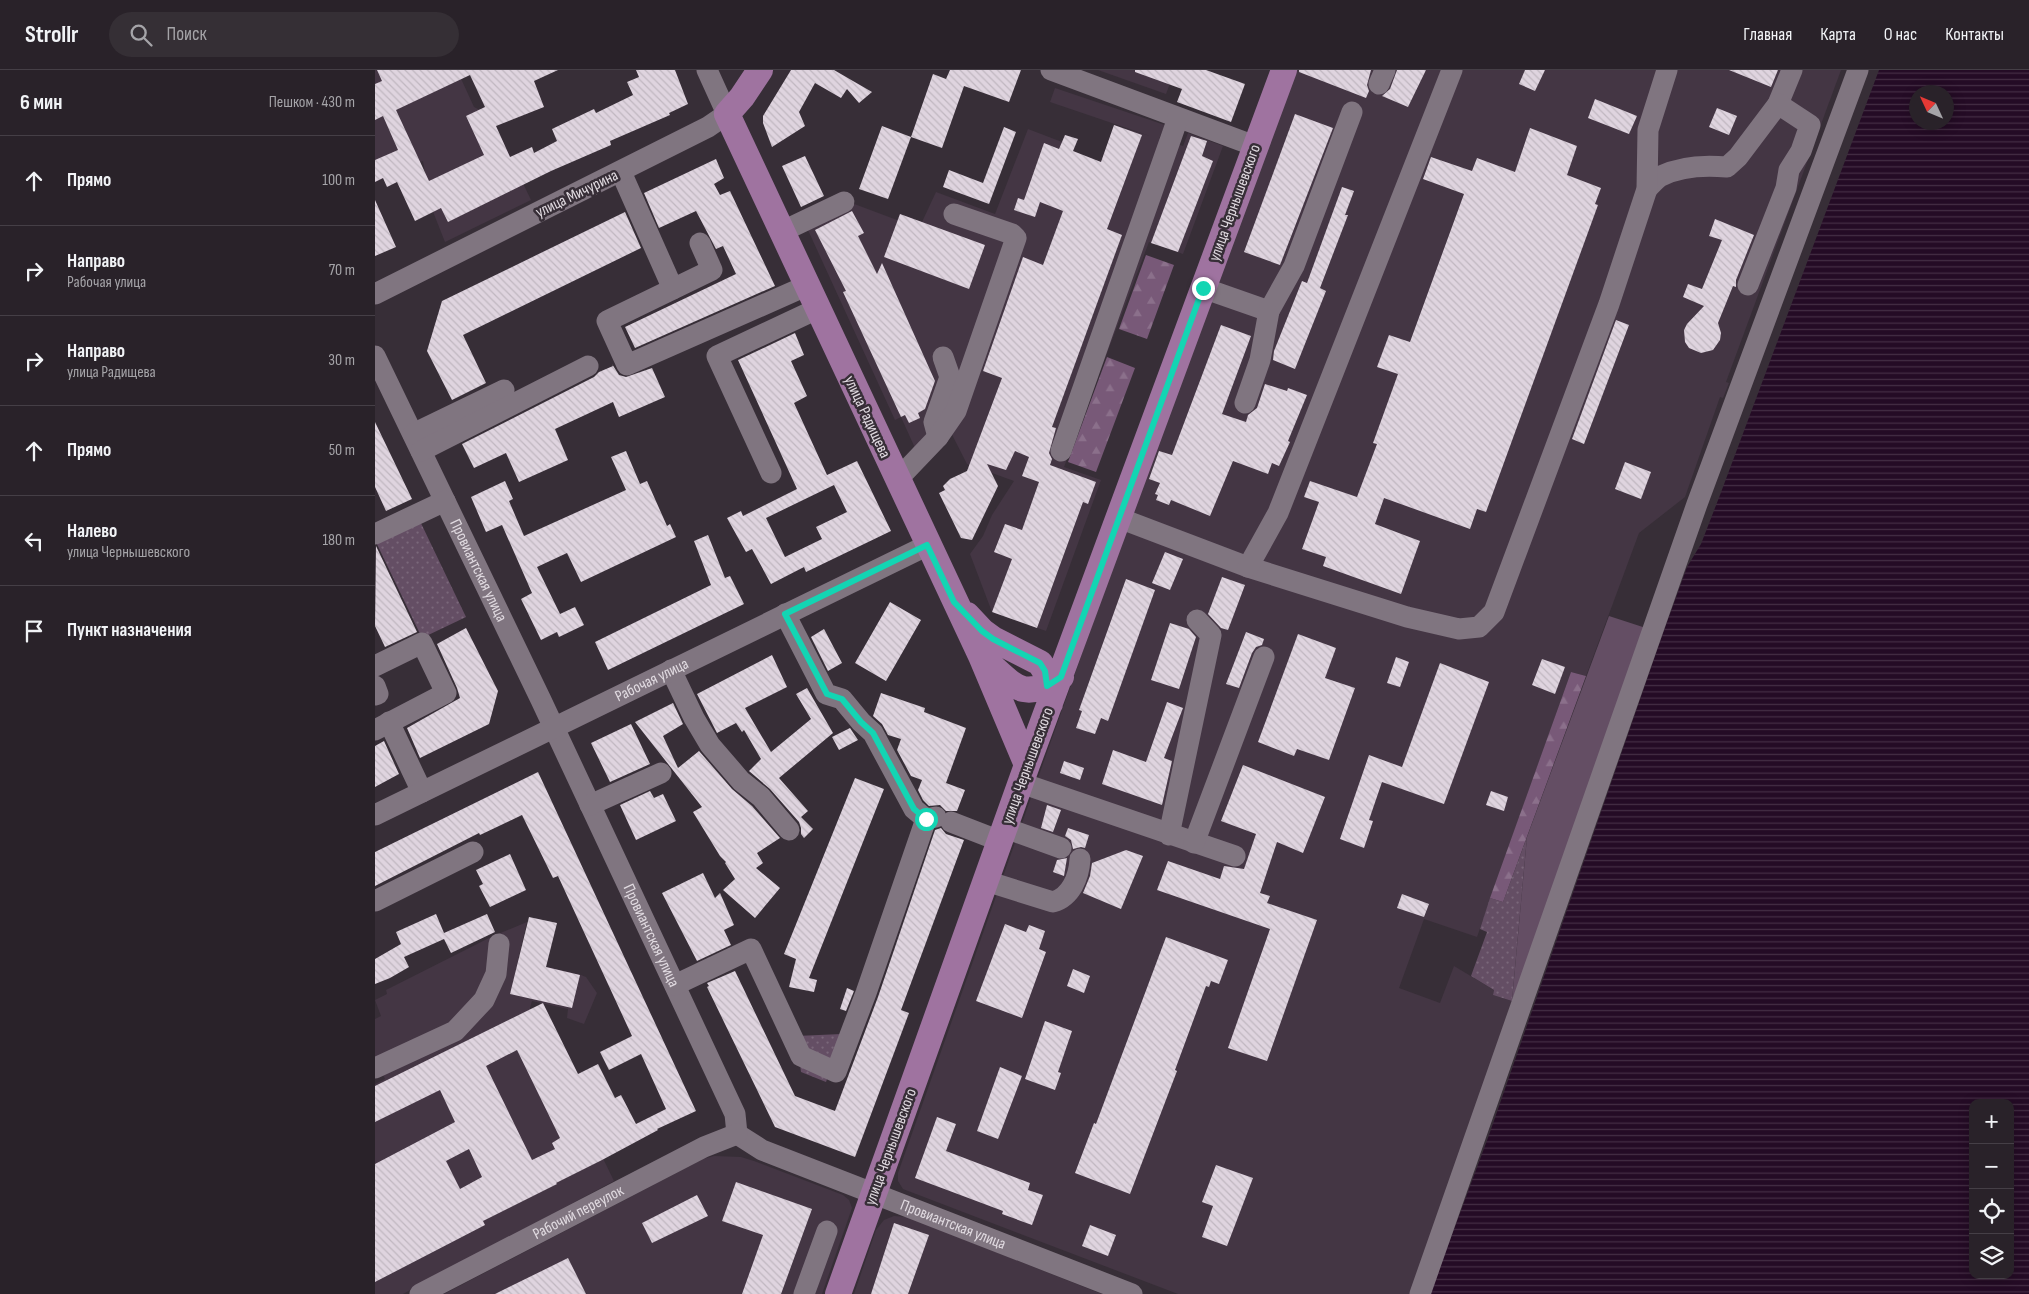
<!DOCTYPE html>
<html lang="ru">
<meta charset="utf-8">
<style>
body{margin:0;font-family:"Sofia Sans Condensed",sans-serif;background:#352f35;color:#f1f3f6}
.controls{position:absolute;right:15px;bottom:15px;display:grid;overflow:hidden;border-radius:10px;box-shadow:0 2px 12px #0003}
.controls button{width:45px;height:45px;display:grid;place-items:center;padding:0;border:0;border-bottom:1px solid #453f46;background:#292229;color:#f1f3f6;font:25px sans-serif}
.compass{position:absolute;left:1534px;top:15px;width:45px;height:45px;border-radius:50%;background:#292229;box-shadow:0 2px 12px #0003;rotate:314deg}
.stop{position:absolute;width:15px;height:15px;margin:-11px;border:4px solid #13d5b3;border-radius:50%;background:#fff}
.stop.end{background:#13d5b3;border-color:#fff;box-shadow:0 1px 5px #0008}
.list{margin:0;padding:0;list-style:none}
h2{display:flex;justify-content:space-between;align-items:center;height:65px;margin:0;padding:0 20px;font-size:21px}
h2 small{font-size:16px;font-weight:400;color:#a5a4a8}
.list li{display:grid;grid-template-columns:32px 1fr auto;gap:15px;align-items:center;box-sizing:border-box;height:90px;padding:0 20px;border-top:1px solid #453f46}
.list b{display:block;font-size:19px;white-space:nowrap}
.list p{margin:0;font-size:16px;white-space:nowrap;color:#a5a4a8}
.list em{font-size:16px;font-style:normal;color:#a5a4a8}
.icon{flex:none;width:28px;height:28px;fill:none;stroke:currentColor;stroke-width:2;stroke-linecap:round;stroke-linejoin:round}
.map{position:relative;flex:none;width:1654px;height:1224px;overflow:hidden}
header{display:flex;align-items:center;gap:30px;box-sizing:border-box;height:70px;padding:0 25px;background:#292229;border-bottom:1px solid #453f46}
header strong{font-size:24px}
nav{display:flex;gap:28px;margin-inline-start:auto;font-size:18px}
.search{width:350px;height:45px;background:#352f35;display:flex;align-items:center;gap:12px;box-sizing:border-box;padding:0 18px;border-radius:28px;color:#a5a4a8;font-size:19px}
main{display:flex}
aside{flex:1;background:#292229}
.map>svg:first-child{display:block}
</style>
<header>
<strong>Strollr</strong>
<div class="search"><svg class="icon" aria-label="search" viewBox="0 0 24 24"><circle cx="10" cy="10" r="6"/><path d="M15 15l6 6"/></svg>Поиск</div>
<nav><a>Главная</a><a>Карта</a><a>О нас</a><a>Контакты</a></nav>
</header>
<main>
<aside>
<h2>6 мин<small>Пешком · 430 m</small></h2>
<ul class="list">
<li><svg class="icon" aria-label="ahead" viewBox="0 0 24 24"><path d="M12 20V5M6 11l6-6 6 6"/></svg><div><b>Прямо</b></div><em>100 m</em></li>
<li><svg class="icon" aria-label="right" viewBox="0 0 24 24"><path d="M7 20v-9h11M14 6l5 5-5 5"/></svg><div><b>Направо</b><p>Рабочая улица</p></div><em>70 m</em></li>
<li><svg class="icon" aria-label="right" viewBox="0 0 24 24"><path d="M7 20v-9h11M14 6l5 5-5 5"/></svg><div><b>Направо</b><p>улица Радищева</p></div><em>30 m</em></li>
<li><svg class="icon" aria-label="ahead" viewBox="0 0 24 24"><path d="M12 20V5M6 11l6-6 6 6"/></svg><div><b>Прямо</b></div><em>50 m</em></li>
<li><svg class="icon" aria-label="left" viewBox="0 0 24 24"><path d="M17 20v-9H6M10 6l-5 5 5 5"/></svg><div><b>Налево</b><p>улица Чернышевского</p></div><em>180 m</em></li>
<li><svg class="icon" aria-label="arrive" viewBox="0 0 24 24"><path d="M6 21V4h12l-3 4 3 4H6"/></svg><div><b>Пункт назначения</b></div></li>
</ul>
</aside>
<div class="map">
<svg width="1654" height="1224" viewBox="0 0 1654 1224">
<defs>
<pattern id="grass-dots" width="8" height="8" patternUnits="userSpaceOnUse" patternTransform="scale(1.25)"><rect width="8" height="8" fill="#644e64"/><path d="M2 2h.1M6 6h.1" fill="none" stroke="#7a677a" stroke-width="1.8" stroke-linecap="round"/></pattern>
<pattern id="forest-firs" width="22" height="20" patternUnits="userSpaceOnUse" patternTransform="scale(1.25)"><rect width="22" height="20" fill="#785978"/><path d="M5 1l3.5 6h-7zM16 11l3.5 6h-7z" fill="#8b708b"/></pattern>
<pattern id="water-rules" width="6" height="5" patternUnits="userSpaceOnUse" patternTransform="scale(1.25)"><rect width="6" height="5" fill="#240b25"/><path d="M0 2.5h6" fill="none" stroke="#442e44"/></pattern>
<pattern id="building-back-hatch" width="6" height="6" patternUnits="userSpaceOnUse" patternTransform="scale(1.25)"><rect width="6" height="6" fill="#dfd4df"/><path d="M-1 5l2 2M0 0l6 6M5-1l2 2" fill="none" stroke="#c0b7c0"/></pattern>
</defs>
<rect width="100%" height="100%" fill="#372e37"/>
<path fill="#443644" d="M0 0H82L99 37 105 40 111 36 156 130 70 172 51 124 47 111 50 102 48 91 0 112Z
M723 0H800L791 24Z
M920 0H1466L1351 312 1354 313 1348 328 1345 327 1310 427 1264 463 1211 606 1196 602 1102 867 1049 849 1024 918 1065 933 1079 896 1119 920 1118 925 1137 931 1036 1224H803L528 1119 523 1111V1103L737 499Z
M680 18 790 55 784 69 675 32Z
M739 55 808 76 813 63 848 76 808 184 774 172 689 397 726 410 671 561 617 542 595 484 608 466 617 445 639 411 592 394 568 347 540 378 526 347 520 350 427 147 466 129 522 150 525 144 547 152 561 122 620 144 653 59 687 72 690 65 703 69 698 82 726 92Z
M152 852 143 890 206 905 211 907 222 923 209 954 192 948 193 939 157 931 155 938 239 1111 28 1224H0V1014L10 1009 0 987V949L6 946 0 930 12 924 11 920 116 867Z
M339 1086 366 1087 379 1091 468 1125 474 1130 477 1138 447 1224H69L328 1089Z
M519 1146 532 1147 727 1224H479L501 1160 509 1150Z"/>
<path fill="url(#grass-dots)" d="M43 447 91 547 47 568 0 470Z
M1152 767 1137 931 1118 925 1119 920 1096 906 1112 862 1105 859 1115 828 1128 832Z
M467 964 451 1012 426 1002 421 966Z"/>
<path fill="url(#forest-firs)" d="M771 185 799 195 772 269 744 259Z
M732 287 760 298 721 402 693 392Z
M1196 602 1211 606 1128 832 1115 828Z"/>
<path fill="#644e64" d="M1234 546 1277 560 1137 931 1152 767Z"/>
<path fill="url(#water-rules)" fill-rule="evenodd" d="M1504 0H1654V1224H1055L1114 1065 1287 566 1312 497 1326 474 1345 425ZM1542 22H1572V52H1542ZM1598 1033H1635V1205H1598Z"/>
<path fill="url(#building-back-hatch)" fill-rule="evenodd" d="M2 0H183L159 11 169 37 121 56 135 87 157 77 159 83 182 71 177 59 219 39 221 43 258 25 252 12 264 7 261 0H300L313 34 294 43 295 45 235 71 236 75 176 101 73 152 66 138 40 151 22 112 12 117 8 108 0 112V90L23 80 8 46 0 50V14L7 11ZM95 5 110 37 91 46 109 85 54 111 21 40Z
M416 0H459L497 22 484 33 472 19 466 28 440 13 424 42 430 56 397 77 388 53V46Z
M575 0H646L634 32 589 16 567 78 536 67 513 129 484 119 507 56 536 67 558 4 571 9Z
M760 0H831L870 14 856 52 802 32 807 19 760 2Z
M924 0H996L992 15 994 21 991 28 924 2Z
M1022 0H1051L1033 37 1007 26 1015 19Z
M1150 0H1170L1160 21 1144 14Z
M1354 0H1403L1396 17Z
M1220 29 1262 46 1254 64 1213 48Z
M1342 38 1362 46 1354 65 1334 57Z
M920 44 958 58 905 195 869 182Z
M739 55 767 65 732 159 747 165 677 357 681 358 674 383 677 389 675 395 721 412 713 434 708 432 662 558 617 542 637 489 619 482 630 454 647 460 664 412 647 406 654 387 640 381 631 400 612 394 623 416 597 470 586 468 564 423 570 420 568 416 575 409 592 401 627 308 608 301 648 187 668 195 688 141 665 132 660 147 639 140 643 128 649 130 669 73 684 79 690 65 703 69 698 81 726 92Z
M629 57 641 62 614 134 568 117 574 100 608 113Z
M1155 58 1202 76 1192 105 1226 118 1220 134 1223 135 1111 442 1102 439 1095 459 1009 428 1000 454 1045 471 1026 524 948 496 951 487 927 479 944 432 929 427 935 411 982 427 1002 374 998 373 1023 304 1002 297 1014 265 1035 272 1089 124 1048 109 1056 87 1097 101 1102 88 1140 102Z
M816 66 832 71 827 86 838 91 803 182 776 173Z
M430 86 449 126 426 137 407 96Z
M341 89 349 108 339 114 345 125 355 121 400 216 260 278 250 257 361 204 348 176 341 179 321 141 284 158 269 123Z
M967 117 979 121 970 145H973L945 218 951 221 920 299 898 290 899 281 927 211 932 213Z
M0 130 21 177 0 186Z
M477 141 489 163 483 166 502 204 507 193 560 311 550 339 543 343 545 348 534 353 530 345 526 347 468 222 471 221 440 160Z
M250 142 266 178 88 265 111 313 77 330 52 281 67 231Z
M525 144 610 175 594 219 509 187Z
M1340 149 1379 165 1361 210V217L1358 216 1343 253 1346 263 1345 270 1338 280 1326 283 1314 278 1310 272 1309 260 1312 254 1329 236 1308 227 1313 214 1327 219 1347 170 1334 166Z
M1241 250 1254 255 1209 374 1197 369Z
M846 255 876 266 847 344 871 352 873 345 882 338 890 314 912 321 913 318 932 325 913 371 915 372 904 396 897 393 893 404 858 391 835 446 796 430 794 435 781 430 783 425 780 424 785 413 774 409 784 381 797 385Z
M420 263 429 285 416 291 432 326 419 333 452 405 482 391 516 461 431 502 429 497 396 514 377 479 371 482 352 448 366 441 368 446 422 419 363 290ZM459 415 472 442 441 457 447 469 410 487 391 448Z
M237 294 244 305 251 307 277 298 290 327 244 347 238 332 180 359 193 390 144 412 131 383 99 398 87 374 219 307 224 302 238 296Z
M0 352 37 429 11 441 0 417Z
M251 381 265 414 272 411 292 456 295 454 301 467 206 512 192 483 162 497 185 544 200 537 209 555 184 567 182 562 166 570 146 529 157 523 127 455 111 462 96 427 130 411 138 429 134 431 149 466 251 420 236 387Z
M1250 392 1276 402 1266 429 1240 419Z
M333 465 350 508 355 506 369 534 233 600 220 572 336 515 319 471Z
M1 476 42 562 10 577 0 556Z
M790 482 808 489 795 520 777 513Z
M847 507 870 515 853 560 846 558 833 544Z
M751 509 780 520 733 651 726 648 720 664 701 658 707 641 704 640Z
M515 532 546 550 511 611 480 593Z
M795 553 814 559 821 567 804 619 776 610Z
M91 558 123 621 114 654 45 688 32 658 85 628 82 618 62 574Z
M449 559 467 593 453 601 436 567Z
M871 562 889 569 887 575 881 577 877 583 864 618 851 614Z
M923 564 961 578 950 608 980 618 954 690 922 679 919 686 883 672Z
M397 585 412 617 370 638 396 682 436 649 421 624 432 618 458 663 404 708 433 741 426 747 438 759 429 768 426 764V758L424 752 395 719 374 701 386 689 369 660 367 662 361 653 342 663 322 624Z
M1021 587 1034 592 1025 617 1012 613Z
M1167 589 1190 597 1180 624 1157 615Z
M1065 593 1114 612 1069 734 1007 712 994 750 998 751 989 778 965 769 994 685 1027 697Z
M506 623 550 638 549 642 591 658 571 713 590 720 582 741H571L565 735 554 736 548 730 543 720 547 710 536 706 522 680 526 669 513 665 507 654 498 646Z
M792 632 808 638 789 688 797 691 787 735 727 714 738 680 771 692Z
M298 633 308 654 288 666 303 698 324 681 357 719 377 736 405 768 382 783 388 793 381 798 405 818 380 848 348 820 360 809 350 793 351 792 345 786 318 742 327 737 260 652Z
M256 654 275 694 235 712 216 673Z
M475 658 483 670 464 680 457 667Z
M9 671 24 704 0 717V676Z
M689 691 709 698 705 710 685 703Z
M868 695 950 727 928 783 902 772 885 823 895 826 892 833 942 850 892 991 853 978 895 859 782 820 793 791 845 809 849 796 869 799 881 764 846 751Z
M163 702 321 1041 282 1059 283 1060 227 1090 181 1113 182 1114 108 1151 110 1155 0 1212V1094L80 1052 65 1020 0 1052V1016L168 933 203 1004 223 994 240 1028 246 1025 261 1054 291 1039 266 984 234 1000 225 982 257 966 183 806 178 808 147 745 105 765 104 763 0 816V782ZM142 980 185 1068 177 1073 180 1079 157 1090 111 996ZM94 1079 107 1107 85 1119 71 1091Z
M480 708 509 719 434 908 442 910 439 922 414 917 421 889 409 884Z
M275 721 279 728 288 724 301 751 261 770 245 735Z
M1116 721 1133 727 1129 741 1111 735Z
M672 735 686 740 678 762 666 758Z
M566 758 571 764 589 770 526 940 534 943 480 1087 400 1057 332 917 334 916 332 913 360 901 420 1026 460 1041 503 927 560 760Z
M693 758 714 765 710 778 706 777 698 779 696 770 690 766Z
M751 780 768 786 746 839 708 823 715 806 717 793Z
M135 784 151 820 115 837 104 816 108 814 101 800Z
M692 788 689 806 678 802 682 790Z
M328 803 340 828 345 823 359 855 349 860 356 875 322 891 287 823Z
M1027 824 1054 834 1049 847 1022 838Z
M61 844 69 863 112 844 120 862 76 883 69 869 29 887 34 897 15 908 0 914V889L26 874 21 862Z
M154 847 182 853 171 897 205 905 197 938 135 924Z
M630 854 651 862 654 855 670 861 664 879 671 882 647 948 601 931Z
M791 867 853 890 844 914 836 911 834 917 831 916 800 1000 802 1001 755 1124 700 1103 719 1053 721 1054Z
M698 899 715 906 709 923 692 916Z
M472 918 479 921 471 941 465 939Z
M670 951 697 961 683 1002 686 1003 680 1020 650 1009Z
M625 997 647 1006 623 1069 602 1061Z
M562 1047 581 1054 571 1081 655 1113 653 1120 668 1125 657 1155 627 1144 628 1141 540 1108Z
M841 1095 878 1108 852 1176 827 1167 838 1136 827 1132Z
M361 1112 437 1139 406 1224H367L388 1165 347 1151Z
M322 1125 333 1146 277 1173 267 1153Z
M519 1153 554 1165 533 1224H496Z
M715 1155 741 1165 733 1186 707 1176Z
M193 1188 211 1224H120Z"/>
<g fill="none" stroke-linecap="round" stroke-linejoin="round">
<g stroke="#807580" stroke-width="21">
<path d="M676 0 880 76"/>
<path d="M1004 14 1010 0"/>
<path d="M246 102 298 219"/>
<path d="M1272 119C1276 115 1281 109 1286 106 1306 96 1330 95 1352 97L1363 87 1403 34 1417 0"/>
<path d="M406 162 469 132"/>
<path d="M325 173 337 200 232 251 252 295 431 216"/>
<path d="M1373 215 1411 118 1414 100 1426 81 1435 55 1403 34"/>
<path d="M828 218 894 241"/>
<path d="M0 224 333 57 352 44 332 0"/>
<path id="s1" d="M0 286 166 630 360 1044 362 1064 387 1080 757 1224"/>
<path d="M870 333 885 290 894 241 919 196 977 42"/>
<path d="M38 364 129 320"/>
<path d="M563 367 559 352 575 307 568 287"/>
<path d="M46 381 213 296"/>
<path d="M686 381 803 48"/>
<path d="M396 403 342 286 442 239"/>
<path d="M522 410 563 367 581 341 641 168 637 164 579 144"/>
<path d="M744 448 873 497 1032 547 1084 559 1104 557 1119 542 1234 234 1272 119 1273 60 1292 0"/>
<path d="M0 464 70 431"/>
<path d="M873 497 903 443 1077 0"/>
<path d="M410 544 451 624 467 629 486 652 498 663 539 739 551 749"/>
<path d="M0 596 47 573 71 623 0 660"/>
<path d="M296 600 319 648 335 675 366 711 386 727 414 760"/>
<path d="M0 616 3 624 0 625"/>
<path d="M14 652 47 722"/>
<path d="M646 713 860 786"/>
<path d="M215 735 286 703"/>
<path id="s2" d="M0 745 553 475"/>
<path d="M576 752 625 771"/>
<path d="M630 758 686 778"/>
<path d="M794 765 836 565 822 550"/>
<path d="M819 773 889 587"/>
<path d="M611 811 678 832C696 827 704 807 705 789"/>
<path d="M0 831 98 782"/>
<path d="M300 915 376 879 426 986 461 1002 491 923 551 749 561 747"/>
<path d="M0 998 80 961 109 930 121 904 124 874"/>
<path id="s3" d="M45 1224 329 1077 362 1064"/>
<path d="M429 1224 452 1161"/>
<path d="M1045 1224 1322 434 1483 0"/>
</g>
<path stroke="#9f73a0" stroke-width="26" d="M385 0 367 27 352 44 606 586 652 695
M592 545 607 561 618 569 665 593 670 601 675 634
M612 592C641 618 648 631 686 607
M463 1224 652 695 909 0"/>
</g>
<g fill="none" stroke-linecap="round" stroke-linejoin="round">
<path stroke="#13d5b3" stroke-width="6" d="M551 749 539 739 498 663 486 652 467 629 452 624 410 544 552 475 579 532 607 561 618 569 665 593 670 601 672 616 686 607 828 218"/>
</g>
<g text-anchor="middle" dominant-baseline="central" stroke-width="5" stroke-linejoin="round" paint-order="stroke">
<g font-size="16" fill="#e1dbe1" stroke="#372e37">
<text transform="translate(202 124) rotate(-26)">улица Мичурина</text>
<text transform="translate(860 133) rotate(-70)">улица Чернышевского</text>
<text transform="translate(492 347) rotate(65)">улица Радищева</text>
<text stroke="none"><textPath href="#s1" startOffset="238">Провиантская улица</textPath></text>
<text stroke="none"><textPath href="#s2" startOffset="308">Рабочая улица</textPath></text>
<text transform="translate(653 696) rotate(-70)">улица Чернышевского</text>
<text stroke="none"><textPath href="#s1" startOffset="642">Провиантская улица</textPath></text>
<text transform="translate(516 1077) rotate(-70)">улица Чернышевского</text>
<text stroke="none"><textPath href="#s3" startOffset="178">Рабочий переулок</textPath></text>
<text stroke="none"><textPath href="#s1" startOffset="1094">Провиантская улица</textPath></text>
</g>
</g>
</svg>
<div class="controls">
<button>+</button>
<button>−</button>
<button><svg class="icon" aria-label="locate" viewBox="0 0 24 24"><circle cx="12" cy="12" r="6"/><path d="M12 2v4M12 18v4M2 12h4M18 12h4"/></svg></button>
<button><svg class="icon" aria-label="layers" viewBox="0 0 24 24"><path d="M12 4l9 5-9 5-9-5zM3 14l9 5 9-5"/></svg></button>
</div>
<svg class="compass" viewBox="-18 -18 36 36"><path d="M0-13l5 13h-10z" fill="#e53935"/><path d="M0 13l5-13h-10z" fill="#a5a4a8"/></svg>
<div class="stop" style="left:551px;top:749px"></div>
<div class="stop end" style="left:828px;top:218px"></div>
</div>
</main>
